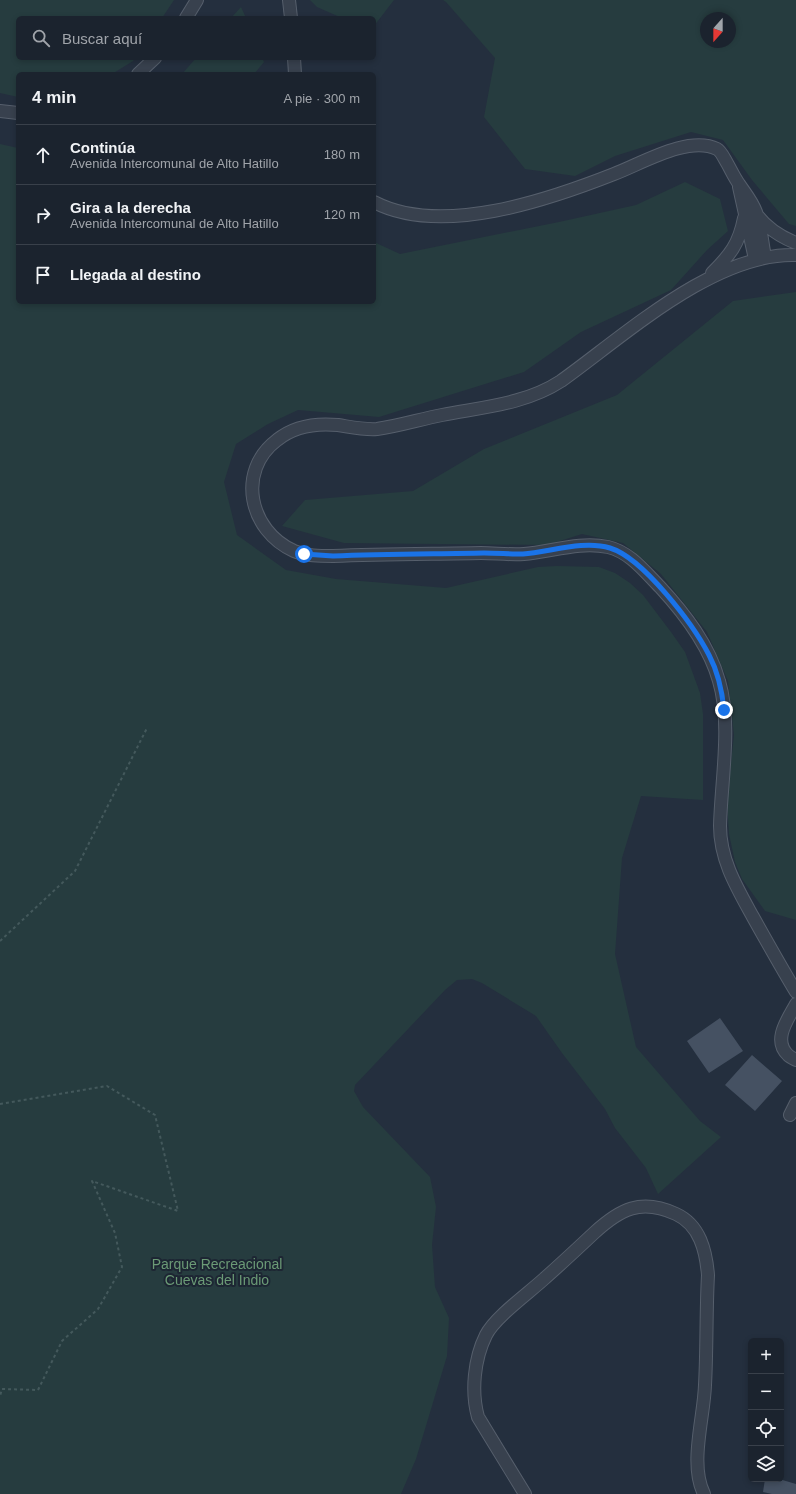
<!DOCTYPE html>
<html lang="es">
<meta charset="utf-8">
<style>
body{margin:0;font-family:Arial,sans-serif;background:#242b36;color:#f1f3f6}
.controls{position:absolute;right:12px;bottom:12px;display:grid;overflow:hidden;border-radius:6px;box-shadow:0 2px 6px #0003}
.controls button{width:36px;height:36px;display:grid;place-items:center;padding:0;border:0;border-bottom:1px solid #39404a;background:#1b232e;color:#f1f3f6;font:20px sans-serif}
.compass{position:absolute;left:700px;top:12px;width:36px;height:36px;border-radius:50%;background:#1b232e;box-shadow:0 2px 6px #0003;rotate:201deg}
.stop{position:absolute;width:12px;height:12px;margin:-9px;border:3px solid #1a73e8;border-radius:50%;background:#fff}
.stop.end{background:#1a73e8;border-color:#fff;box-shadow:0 1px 4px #0008}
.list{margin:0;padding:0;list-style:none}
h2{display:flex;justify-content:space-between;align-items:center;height:52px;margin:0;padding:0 16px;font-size:17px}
h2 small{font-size:13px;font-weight:400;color:#a0a4aa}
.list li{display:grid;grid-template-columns:26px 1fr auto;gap:12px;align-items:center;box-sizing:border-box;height:60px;padding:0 16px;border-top:1px solid #39404a}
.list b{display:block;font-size:15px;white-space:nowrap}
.list p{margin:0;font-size:13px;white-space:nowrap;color:#a0a4aa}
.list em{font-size:13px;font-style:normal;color:#a0a4aa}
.icon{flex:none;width:22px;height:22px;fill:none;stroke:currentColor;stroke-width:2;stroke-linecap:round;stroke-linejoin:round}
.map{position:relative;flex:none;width:796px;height:1494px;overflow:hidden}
.search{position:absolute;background:#1b232e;box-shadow:0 2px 6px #0003;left:16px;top:16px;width:360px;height:44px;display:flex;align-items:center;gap:10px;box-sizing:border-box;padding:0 14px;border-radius:6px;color:#a0a4aa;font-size:15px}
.panel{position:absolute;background:#1b232e;box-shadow:0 2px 6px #0003;left:16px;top:72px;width:360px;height:232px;border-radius:6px}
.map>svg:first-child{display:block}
</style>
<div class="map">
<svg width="796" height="1494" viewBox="0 0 796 1494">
<rect width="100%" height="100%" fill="#242f3e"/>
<path fill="#263c3f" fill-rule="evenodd" d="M0 0H174L162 18H18V58H135L133 61 112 74H18V97L0 93Z
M310 0H394L374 26V18H342L317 7Z
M443 0H796V226L789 224 752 180 723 140 691 132 615 156 575 176 525 169 484 117 495 58 446 2ZM706 18H730V42H706Z
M241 7 246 18H231Z
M196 58H262L264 62 254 74H182Z
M0 144 18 148V302H374V242L400 254 559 222 636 205 685 182 720 199 728 231 707 250 671 290 581 332 524 372 379 417 298 410 268 424 236 444 224 482 237 535 286 570 336 579 446 588 538 567 557 566 599 567 615 573 630 583 643 595 671 632 685 652 692 671 700 693 703 714V800L641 796 622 858 615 954 636 1047 700 1121 721 1137 658 1194 646 1168 615 1128 605 1109 562 1053 536 1016 482 983 472 979 457 980 445 990 355 1085 354 1091 363 1107 430 1177 436 1207 432 1245 435 1287 449 1318 447 1356 416 1459 401 1494H0Z
M796 292V920L765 911 742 879 735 862 729 834 727 802 734 735 728 681 707 632 661 574 623 543 582 534 547 545 344 543 282 526 305 500 413 491 484 449 617 395 733 301Z"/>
<path fill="#455162" d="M720 1018 743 1051 709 1073 687 1041Z
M752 1055 782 1081 755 1111 725 1085Z
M765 1479H779L796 1484V1494H772L763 1492Z"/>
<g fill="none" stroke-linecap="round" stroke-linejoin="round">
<g stroke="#565f6c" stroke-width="14">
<path id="minor" d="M289 0 291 18
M186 18 197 0
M294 58 295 74
M138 74 155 58
M0 111 18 113
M739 187 755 259
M374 202C441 237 548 200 614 174 641 164 688 135 717 149 721 151 724 158 727 163 731 170 734 177 739 184 745 193 752 201 756 212 761 226 762 242 765 257
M757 215C767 228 781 237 796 243
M796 255C715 252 624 336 561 381 526 404 483 407 442 415 421 419 399 426 377 429 364 430 351 427 338 425 317 423 294 426 277 440 236 471 249 531 294 551 306 556 320 556 333 556 382 554 432 554 481 553 495 553 509 555 524 554 551 552 579 541 608 547 630 552 645 572 660 587 685 614 709 645 719 681 732 724 721 781 720 826 720 860 737 888 753 917 767 942 781 967 796 992
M712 273C730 255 739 244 744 218
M796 1004C788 1019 772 1040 788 1055 790 1057 794 1059 796 1060
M790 1115 796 1103
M525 1494 478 1417C471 1392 474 1359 486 1335 495 1317 530 1292 545 1278 562 1263 578 1248 594 1233 620 1209 641 1198 676 1214 700 1225 706 1251 708 1275 706 1311 707 1348 705 1385 704 1418 689 1464 704 1494"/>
</g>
<path stroke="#44595c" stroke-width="2" stroke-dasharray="3 3" stroke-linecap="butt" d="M0 941 75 871 147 728
M0 1104 107 1086 155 1115 178 1211 92 1181 115 1233 122 1267 98 1309 62 1341 38 1390 2 1389 0 1396"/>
<use href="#minor" stroke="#38414e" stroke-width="12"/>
</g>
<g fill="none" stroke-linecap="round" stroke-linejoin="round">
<path stroke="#1a73e8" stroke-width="5" d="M304 554 333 556C383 554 433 554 484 553 497 553 510 554 523 554 550 552 583 540 610 548 643 558 693 624 709 655 718 672 722 690 724 710"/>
</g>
<g text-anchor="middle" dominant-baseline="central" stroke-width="4" stroke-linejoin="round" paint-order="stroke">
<g font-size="14" fill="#6b9a76" stroke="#1d2633">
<text x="217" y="1264">Parque Recreacional<tspan x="217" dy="16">Cuevas del Indio</tspan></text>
</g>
</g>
</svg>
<div class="controls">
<button>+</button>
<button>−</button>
<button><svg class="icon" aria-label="locate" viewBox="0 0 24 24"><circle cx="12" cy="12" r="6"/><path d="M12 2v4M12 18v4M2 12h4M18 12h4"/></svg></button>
<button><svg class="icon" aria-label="layers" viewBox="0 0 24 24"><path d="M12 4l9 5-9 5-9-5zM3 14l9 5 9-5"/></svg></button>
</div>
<svg class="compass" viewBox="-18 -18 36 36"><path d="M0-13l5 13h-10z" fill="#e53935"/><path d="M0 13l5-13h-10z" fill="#a0a4aa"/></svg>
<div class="stop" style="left:304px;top:554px"></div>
<div class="stop end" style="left:724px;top:710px"></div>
<div class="search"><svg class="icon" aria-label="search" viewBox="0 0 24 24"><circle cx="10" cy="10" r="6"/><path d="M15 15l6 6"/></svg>Buscar aquí</div>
<section class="panel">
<h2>4 min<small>A pie · 300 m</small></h2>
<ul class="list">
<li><svg class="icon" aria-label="ahead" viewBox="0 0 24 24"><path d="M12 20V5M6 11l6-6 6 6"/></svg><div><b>Continúa</b><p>Avenida Intercomunal de Alto Hatillo</p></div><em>180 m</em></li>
<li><svg class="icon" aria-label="right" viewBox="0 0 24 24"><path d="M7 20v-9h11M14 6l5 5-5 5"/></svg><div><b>Gira a la derecha</b><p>Avenida Intercomunal de Alto Hatillo</p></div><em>120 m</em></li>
<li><svg class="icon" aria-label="arrive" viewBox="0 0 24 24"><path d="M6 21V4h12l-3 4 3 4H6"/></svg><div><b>Llegada al destino</b></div></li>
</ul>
</section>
</div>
